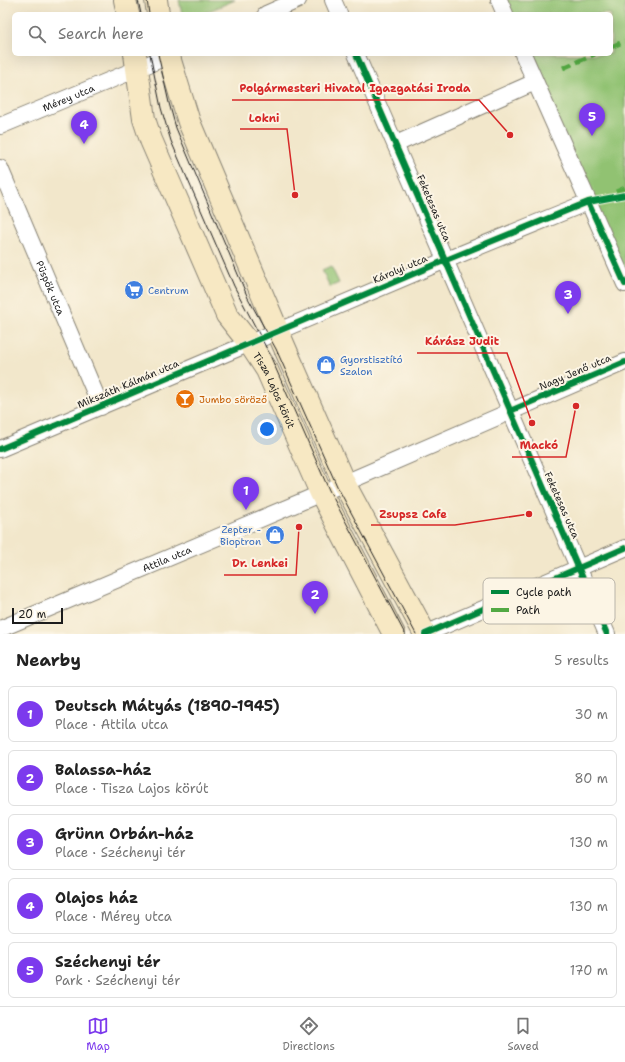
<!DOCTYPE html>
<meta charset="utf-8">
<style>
body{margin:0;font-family:"Shantell Sans",sans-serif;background:#f2f2f2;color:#222}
.scale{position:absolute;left:12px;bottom:10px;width:51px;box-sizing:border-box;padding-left:4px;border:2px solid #1c1c1c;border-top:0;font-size:11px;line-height:14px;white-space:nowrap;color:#1c1c1c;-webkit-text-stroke:3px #fcf5e5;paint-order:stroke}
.you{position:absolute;left:267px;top:429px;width:14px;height:14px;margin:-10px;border:3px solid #fff;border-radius:50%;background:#1a73e8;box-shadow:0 0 0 6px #1a73e833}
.badge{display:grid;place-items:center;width:26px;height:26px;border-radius:50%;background:#7c3aed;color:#fff;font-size:13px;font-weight:700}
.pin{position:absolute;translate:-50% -33px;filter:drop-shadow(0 1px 2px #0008)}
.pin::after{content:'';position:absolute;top:21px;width:14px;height:12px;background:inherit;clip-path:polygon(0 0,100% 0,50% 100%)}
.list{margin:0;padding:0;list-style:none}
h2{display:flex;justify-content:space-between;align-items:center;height:52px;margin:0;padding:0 16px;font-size:17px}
h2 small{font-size:13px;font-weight:400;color:#767676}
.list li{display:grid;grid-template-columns:26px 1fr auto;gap:12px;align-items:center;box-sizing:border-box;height:56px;margin:0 8px 8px;padding:0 8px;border:1px solid #e0e0e0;border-radius:6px}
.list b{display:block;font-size:15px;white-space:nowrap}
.list p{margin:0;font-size:13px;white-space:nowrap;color:#767676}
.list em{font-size:13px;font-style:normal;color:#767676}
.icon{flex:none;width:22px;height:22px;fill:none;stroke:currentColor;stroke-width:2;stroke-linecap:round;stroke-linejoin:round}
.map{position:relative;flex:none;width:625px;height:634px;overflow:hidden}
.search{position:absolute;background:#fff;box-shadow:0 4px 16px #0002;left:12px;right:12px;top:12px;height:44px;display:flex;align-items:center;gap:10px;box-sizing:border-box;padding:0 14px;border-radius:6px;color:#767676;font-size:15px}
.sheet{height:372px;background:#fff}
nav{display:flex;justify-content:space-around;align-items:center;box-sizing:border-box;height:56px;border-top:1px solid #e0e0e0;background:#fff;font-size:11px;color:#767676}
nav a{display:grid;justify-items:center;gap:2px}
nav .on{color:#7c3aed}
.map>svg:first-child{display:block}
</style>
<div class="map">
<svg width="625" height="634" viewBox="0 0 625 634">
<rect width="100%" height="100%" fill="#fcf5e5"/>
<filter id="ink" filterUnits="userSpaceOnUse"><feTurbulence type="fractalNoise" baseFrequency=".025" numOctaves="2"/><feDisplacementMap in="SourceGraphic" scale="8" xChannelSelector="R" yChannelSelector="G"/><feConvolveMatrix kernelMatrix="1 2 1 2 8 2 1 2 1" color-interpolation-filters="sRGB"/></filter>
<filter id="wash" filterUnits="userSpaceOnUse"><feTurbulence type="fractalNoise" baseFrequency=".012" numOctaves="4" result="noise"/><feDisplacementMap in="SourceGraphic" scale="16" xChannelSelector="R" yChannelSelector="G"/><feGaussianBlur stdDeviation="0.9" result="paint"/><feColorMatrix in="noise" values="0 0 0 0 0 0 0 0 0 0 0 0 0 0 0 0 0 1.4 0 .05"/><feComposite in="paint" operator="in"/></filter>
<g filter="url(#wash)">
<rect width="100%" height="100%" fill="#f2e7cb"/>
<path fill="#91c272" stroke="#566f47" d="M179 0H235L202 14H182Z
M499 0H625V284L523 54H611V14H505Z
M331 266 339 283 330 287 322 270Z"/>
</g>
<g filter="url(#ink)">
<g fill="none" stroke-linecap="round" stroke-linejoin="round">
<g stroke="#878274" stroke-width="18">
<g id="street">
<path d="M333 0 339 14"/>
<path d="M499 0 505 14"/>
<path d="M266 14 298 0"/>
<path d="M356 54 607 634"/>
<path d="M523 54 625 284"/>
<path d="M465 113 535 82"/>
<path id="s1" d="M0 126 173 54"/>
<path d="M396 144 459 116"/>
<path id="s2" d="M0 168 101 407"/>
<path d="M0 449 446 260 588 202"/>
<path id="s3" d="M0 629 303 501 625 362"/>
<path d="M425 634 625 548"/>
</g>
</g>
<g stroke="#878274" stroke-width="24">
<g id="secondary">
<path d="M125 0 128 14"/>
<path d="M156 0 158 14"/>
<path id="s4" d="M135 54 144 119 151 140 227 315 250 344 267 370 321 493 394 634"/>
<path d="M168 54 189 122 284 346 344 483 425 634"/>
</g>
</g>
<use href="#street" stroke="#fff" stroke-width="16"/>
<use href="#secondary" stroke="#f7e8c3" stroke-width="22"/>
<path stroke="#1c1c1c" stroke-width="1" d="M138 0 141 14
M147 0 149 14
M150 54 161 108 171 141 234 286 269 353 329 490 405 634
M158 54 169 103 176 128 248 298 276 349 337 486 416 634"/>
<path stroke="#52a943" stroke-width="5" stroke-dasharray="10 5" stroke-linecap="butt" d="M611 47 625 41
M563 68 595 54
M616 192 625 188"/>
<g stroke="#fcf5e5" stroke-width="8">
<path id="cycleway" d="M356 54 607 634
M588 202 625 284
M510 411 625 362
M0 449 446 260 588 202 625 195
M425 634 625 548"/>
</g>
<use href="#cycleway" stroke="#00873e" stroke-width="6"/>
</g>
</g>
<defs>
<g id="supermarket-disc" transform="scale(1)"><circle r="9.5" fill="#3f7fe0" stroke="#fcf5e5"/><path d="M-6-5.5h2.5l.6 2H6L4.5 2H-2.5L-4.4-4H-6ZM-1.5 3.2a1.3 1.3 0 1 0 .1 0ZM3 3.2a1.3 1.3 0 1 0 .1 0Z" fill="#fff"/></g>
<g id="shop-disc" transform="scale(1)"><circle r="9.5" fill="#3f7fe0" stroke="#fcf5e5"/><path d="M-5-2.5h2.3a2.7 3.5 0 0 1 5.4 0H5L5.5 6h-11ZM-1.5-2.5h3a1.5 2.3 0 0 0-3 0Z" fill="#fff"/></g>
<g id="bar-disc" transform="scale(1)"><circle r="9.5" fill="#e8710a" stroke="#fcf5e5"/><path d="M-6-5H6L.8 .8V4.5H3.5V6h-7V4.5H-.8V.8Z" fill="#fff"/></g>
</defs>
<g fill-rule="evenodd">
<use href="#supermarket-disc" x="134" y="290"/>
<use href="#shop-disc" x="326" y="365"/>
<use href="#bar-disc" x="185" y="399"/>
<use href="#shop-disc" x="275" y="535"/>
</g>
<g text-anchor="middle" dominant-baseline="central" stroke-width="4" stroke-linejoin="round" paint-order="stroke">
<g font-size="10" fill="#1c1c1c" stroke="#fcf5e5">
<text stroke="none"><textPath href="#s1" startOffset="74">Mérey utca</textPath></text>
<text transform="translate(434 208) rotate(67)">Feketesas utca</text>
<text transform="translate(400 269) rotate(-23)">Károlyi utca</text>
<text stroke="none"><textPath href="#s2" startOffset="130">Püspök utca</textPath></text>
<text transform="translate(575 372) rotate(-23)">Nagy Jenő utca</text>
<text transform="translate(128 384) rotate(-23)">Mikszáth Kálmán utca</text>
<text stroke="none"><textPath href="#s4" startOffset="368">Tisza Lajos körút</textPath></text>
<text transform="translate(562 505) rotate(66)">Feketesas utca</text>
<text stroke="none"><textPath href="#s3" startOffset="181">Attila utca</textPath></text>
</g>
<g font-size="10" fill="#366cbe" stroke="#fcf5e5" text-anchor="start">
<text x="148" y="290">Centrum</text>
<text x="340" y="359">Gyorstisztító<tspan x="340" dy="12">Szalon</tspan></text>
<text x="261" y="529" text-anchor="end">Zepter -<tspan x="261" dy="12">Bioptron</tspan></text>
</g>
<g font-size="10" fill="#c56008" stroke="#fcf5e5" text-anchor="start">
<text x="199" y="399">Jumbo söröző</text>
</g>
</g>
<rect x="483" y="578" width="132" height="46" rx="6" fill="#fcf5e5" stroke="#b9b4a9" stroke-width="1"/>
<rect x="491" y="590" width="18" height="4" fill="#00873e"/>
<rect x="491" y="608" width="18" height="4" fill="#52a943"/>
<g font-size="11" fill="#1c1c1c">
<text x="516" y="596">Cycle path</text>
<text x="516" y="614">Path</text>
</g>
<path fill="none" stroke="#d62828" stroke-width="1.5" d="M510 135L479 100H232M295 195L287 129H240M532 423L507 353H417M576 406L566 457H512M529 514L455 525H371M299 527L296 575H224"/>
<g fill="#d62828" stroke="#fcf5e5" stroke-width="1.5">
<circle cx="510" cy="135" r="4"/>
<circle cx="295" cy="195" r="4"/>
<circle cx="532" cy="423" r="4"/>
<circle cx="576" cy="406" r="4"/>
<circle cx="529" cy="514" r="4"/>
<circle cx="299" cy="527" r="4"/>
</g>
<g font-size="11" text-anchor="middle" font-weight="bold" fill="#d62828" stroke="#fcf5e5" stroke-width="4" stroke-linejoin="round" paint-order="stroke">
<text x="355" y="92">Polgármesteri Hivatal Igazgatási Iroda</text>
<text x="264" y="122">Lokni</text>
<text x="462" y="345">Kárász Judit</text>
<text x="539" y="449">Mackó</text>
<text x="413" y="518">Zsupsz Cafe</text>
<text x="260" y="567">Dr. Lenkei</text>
</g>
</svg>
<div class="scale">20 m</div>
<div class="you"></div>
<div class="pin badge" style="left:246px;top:510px">1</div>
<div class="pin badge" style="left:315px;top:614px">2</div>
<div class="pin badge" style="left:568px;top:314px">3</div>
<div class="pin badge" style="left:84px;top:144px">4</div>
<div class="pin badge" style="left:592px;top:136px">5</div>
<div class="search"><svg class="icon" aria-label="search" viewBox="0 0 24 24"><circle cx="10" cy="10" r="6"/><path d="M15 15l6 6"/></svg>Search here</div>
</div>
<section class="sheet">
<h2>Nearby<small>5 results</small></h2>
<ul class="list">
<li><span class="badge">1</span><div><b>Deutsch Mátyás (1890-1945)</b><p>Place · Attila utca</p></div><em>30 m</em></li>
<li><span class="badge">2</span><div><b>Balassa-ház</b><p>Place · Tisza Lajos körút</p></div><em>80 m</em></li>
<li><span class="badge">3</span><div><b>Grünn Orbán-ház</b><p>Place · Széchenyi tér</p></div><em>130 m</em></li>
<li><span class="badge">4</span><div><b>Olajos ház</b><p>Place · Mérey utca</p></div><em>130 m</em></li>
<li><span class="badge">5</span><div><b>Széchenyi tér</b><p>Park · Széchenyi tér</p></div><em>170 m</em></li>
</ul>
</section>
<nav>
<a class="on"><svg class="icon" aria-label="map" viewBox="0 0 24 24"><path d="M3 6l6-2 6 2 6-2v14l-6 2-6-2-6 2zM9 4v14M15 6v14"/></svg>Map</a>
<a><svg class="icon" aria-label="directions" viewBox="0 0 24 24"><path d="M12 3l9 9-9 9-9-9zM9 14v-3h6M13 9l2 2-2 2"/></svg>Directions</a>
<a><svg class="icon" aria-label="saved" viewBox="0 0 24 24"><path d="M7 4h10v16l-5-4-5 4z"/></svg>Saved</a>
</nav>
